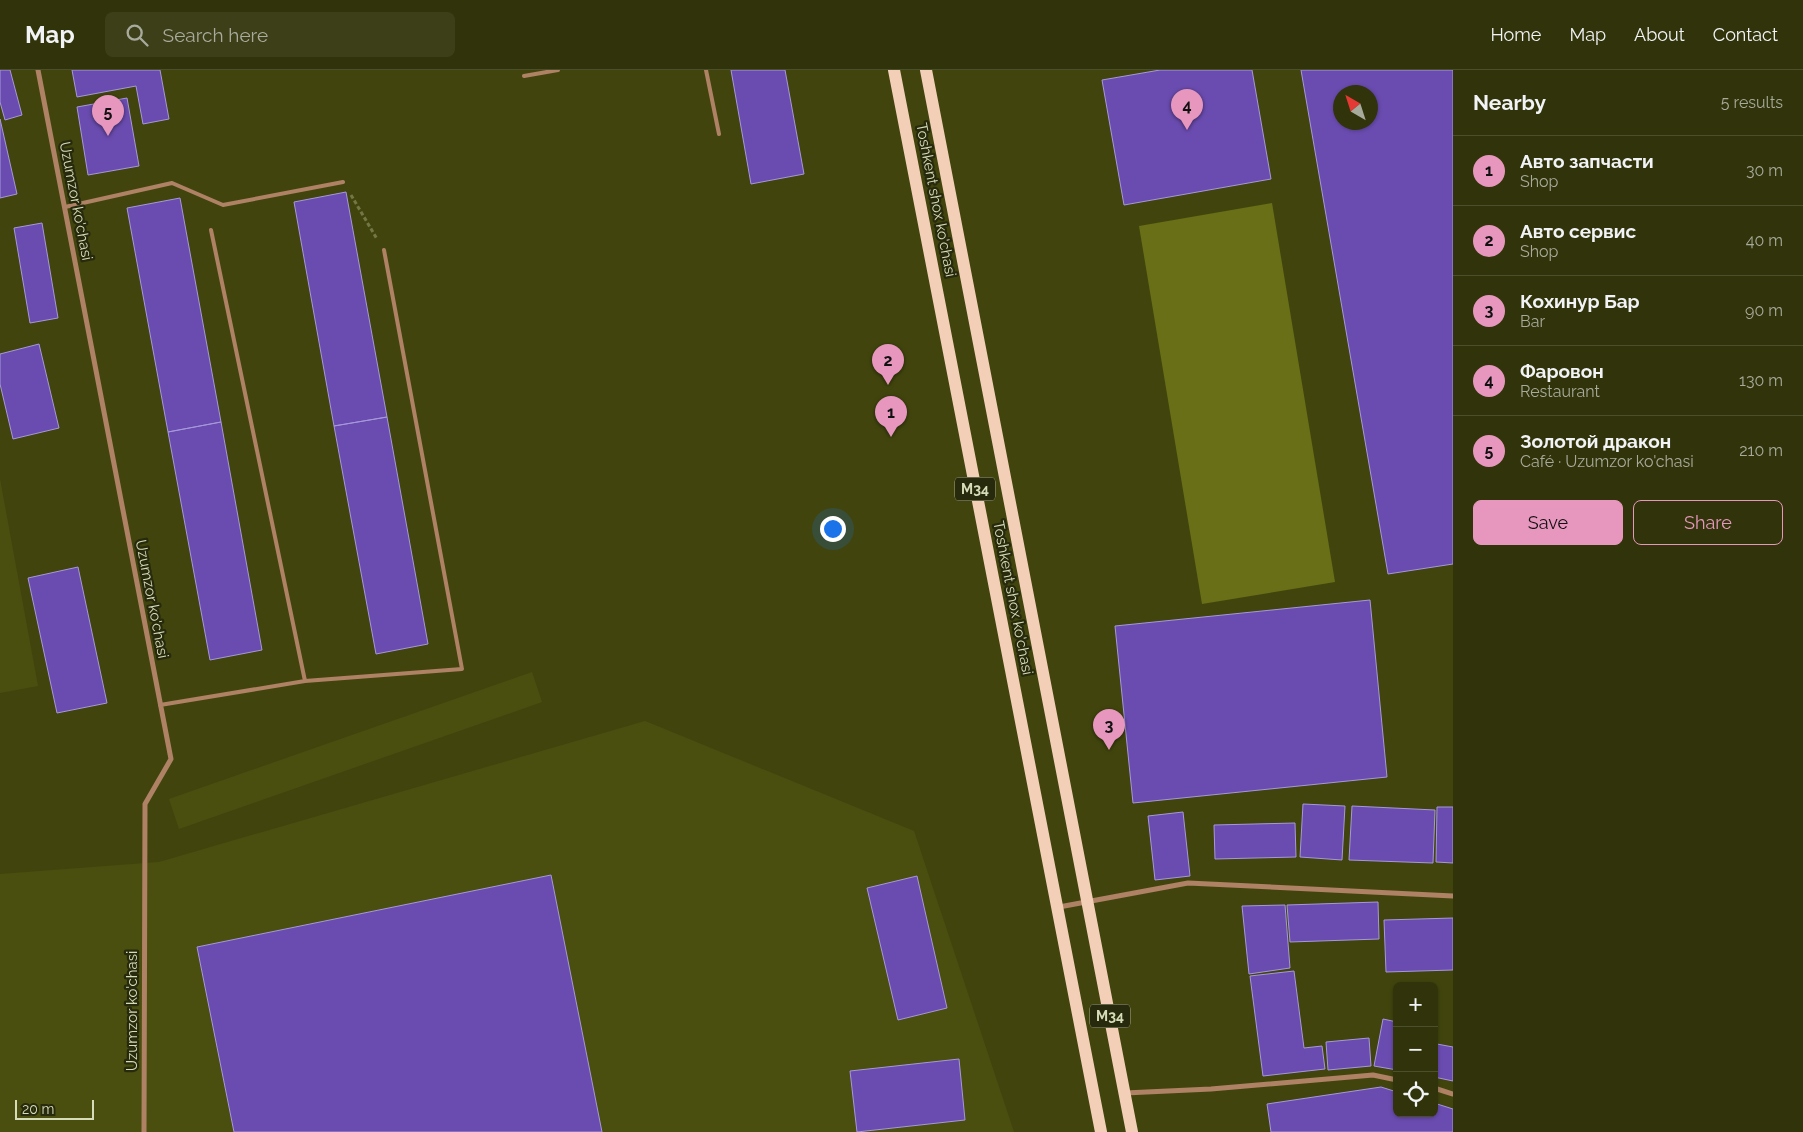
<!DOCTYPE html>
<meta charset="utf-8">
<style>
body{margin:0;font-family:Raleway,sans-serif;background:#3d3f18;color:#f1f3f6}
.controls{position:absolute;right:15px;bottom:15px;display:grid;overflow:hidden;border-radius:8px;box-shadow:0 1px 4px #0004}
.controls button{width:45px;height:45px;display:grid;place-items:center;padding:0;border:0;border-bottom:1px solid #4c4f2b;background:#31340a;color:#f1f3f6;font:25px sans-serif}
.compass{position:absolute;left:1333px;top:15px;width:45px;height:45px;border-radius:50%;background:#31340a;box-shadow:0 1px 4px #0004;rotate:321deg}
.scale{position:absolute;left:15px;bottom:12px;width:79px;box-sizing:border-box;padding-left:5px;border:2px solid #d6dbb8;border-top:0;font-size:14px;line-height:18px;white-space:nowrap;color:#d6dbb8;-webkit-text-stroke:4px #272a0c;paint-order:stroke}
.you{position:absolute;left:832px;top:458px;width:18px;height:18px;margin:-12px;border:4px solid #fff;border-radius:50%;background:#1a73e8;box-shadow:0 0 0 8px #1a73e833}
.badge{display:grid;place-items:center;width:32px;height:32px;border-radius:50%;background:#e797bd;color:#111;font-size:16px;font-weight:700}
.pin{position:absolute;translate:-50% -41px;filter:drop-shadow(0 1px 2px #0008)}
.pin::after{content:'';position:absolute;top:26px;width:18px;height:15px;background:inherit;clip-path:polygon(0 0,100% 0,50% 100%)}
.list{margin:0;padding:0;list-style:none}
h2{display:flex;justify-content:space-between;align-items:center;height:65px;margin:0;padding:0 20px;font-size:21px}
h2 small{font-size:16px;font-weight:400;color:#a8aa9c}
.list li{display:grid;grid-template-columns:32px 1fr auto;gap:15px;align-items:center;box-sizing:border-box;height:70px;padding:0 20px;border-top:1px solid #4c4f2b}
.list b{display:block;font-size:19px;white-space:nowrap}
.list p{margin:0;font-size:16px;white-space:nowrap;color:#a8aa9c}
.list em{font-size:16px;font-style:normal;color:#a8aa9c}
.actions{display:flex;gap:10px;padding:15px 20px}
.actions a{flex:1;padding:11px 0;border:1px solid #e797bd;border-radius:8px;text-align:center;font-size:18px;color:#e797bd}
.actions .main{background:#e797bd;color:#111}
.icon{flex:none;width:28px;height:28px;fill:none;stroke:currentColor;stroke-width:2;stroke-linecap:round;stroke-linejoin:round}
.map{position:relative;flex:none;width:1453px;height:1062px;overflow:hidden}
header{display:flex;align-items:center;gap:30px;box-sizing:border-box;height:70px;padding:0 25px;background:#31340a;border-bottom:1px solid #4c4f2b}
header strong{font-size:24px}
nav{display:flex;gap:28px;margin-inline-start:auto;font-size:18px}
.search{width:350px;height:45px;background:#3d3f18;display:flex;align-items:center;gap:12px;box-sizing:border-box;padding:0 18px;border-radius:8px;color:#a8aa9c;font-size:19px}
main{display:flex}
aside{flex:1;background:#31340a}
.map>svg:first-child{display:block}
</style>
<header>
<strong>Map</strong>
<div class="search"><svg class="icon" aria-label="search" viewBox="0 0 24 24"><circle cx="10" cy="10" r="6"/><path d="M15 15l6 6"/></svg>Search here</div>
<nav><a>Home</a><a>Map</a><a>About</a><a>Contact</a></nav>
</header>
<main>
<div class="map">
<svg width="1453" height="1062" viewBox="0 0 1453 1062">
<rect width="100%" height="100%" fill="#41450d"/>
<path fill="#4a4f0f" d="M0 409 38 616 0 623Z
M532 602 542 632 179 759 169 729Z
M645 651 914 761 1014 1062H0V804L159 792Z"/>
<path fill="#686f16" d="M1272 133 1335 512 1202 534 1139 156Z"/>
<path fill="#6a4cb0" stroke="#a698d9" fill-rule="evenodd" d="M0 0H10L22 45 5 50 0 32Z
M72 0H160L169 49 143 54 136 16 77 27Z
M731 0H785L804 104 751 114Z
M1160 0H1252L1271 109 1124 135 1102 10Z
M1301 0H1453V494L1388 504ZM1340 22H1370V52H1340Z
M127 28 139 96 88 105 77 37Z
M0 49 17 124 0 128Z
M346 122 387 347 334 356 294 132Z
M180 128 221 352 168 362 127 138Z
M42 153 58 248 30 253 14 158Z
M39 274 59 358 13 369 0 314V284Z
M387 347 428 574 376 584 334 356Z
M221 352 262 580 210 590 168 362Z
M78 497 107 633 57 643 28 508Z
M1370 530 1387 707 1133 733 1115 556Z
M1303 734 1345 736 1342 790 1300 787Z
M1352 736 1435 740 1433 793 1349 790Z
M1437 737H1453V793L1436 792Z
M1183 742 1190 806 1155 810 1148 746Z
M1295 753 1296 787 1215 789 1214 755Z
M551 805 602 1062H234L197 877Z
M917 806 947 938 898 950 867 818Z
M1378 832 1379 869 1290 872 1287 835Z
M1285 835 1290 898 1249 904 1242 836Z
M1453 848V900L1386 902 1384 850Z
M1294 901 1304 978 1322 976 1325 999 1263 1006 1250 906Z
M1383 949 1397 952V1000L1374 996Z
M1369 968 1371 996 1328 1000 1326 972Z
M1437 974 1453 977V1011L1434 1007V991Z
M959 989 965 1050 857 1062 850 1001Z
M1381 1017 1397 1022V1043H1434V1033L1453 1039V1062H1271L1267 1034Z"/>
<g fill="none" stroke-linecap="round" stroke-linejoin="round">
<path stroke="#737746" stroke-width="3" stroke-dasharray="4 2.5" stroke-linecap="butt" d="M351 125 377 169"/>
<path stroke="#af8265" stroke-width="4" d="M706 0 719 64
M524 6 558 0
M65 137 172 113 223 135 343 112
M305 611 462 599 384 180
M160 635 305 611 211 160"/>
<path stroke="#af8265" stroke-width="5" d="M38 0 171 689 145 734 144 1062
M1059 837 1188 813 1453 826
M1434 1018 1453 1024
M1125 1023 1211 1019 1373 1005 1397 1010"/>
<path stroke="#f4cfb8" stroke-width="12" d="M894 0 1101 1062
M926 0 1132 1062"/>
</g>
<g text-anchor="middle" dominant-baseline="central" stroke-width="4.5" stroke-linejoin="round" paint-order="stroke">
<g fill="#272a0c" stroke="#a2a684" stroke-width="1">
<rect x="955" y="407.5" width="40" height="23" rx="4"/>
<rect x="1090" y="934.5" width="40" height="23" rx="4"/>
</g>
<g font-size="14" font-weight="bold" fill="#d6dbb8">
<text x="975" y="419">M34</text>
<text x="1110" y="946">M34</text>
</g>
<g font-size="15" fill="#d6dbb8" stroke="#272a0c">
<text transform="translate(936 130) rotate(79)">Toshkent shox ko'chasi</text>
<text transform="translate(76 131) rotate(79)">Uzumzor ko'chasi</text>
<text transform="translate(1013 528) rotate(79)">Toshkent shox ko'chasi</text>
<text transform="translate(152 529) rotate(79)">Uzumzor ko'chasi</text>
<text transform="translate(132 941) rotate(-90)">Uzumzor ko'chasi</text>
</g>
</g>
</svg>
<div class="controls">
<button>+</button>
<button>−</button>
<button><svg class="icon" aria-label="locate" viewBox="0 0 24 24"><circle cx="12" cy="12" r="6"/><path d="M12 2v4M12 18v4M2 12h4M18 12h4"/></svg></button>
</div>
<svg class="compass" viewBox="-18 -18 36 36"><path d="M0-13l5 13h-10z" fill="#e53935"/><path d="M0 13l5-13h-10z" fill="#a8aa9c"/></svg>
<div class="scale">20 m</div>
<div class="you"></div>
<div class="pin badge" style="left:891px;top:367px">1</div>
<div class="pin badge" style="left:888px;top:315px">2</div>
<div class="pin badge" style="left:1109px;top:680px">3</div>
<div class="pin badge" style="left:1187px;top:60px">4</div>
<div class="pin badge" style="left:108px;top:66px">5</div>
</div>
<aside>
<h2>Nearby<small>5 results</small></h2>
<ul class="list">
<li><span class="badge">1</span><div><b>Авто запчасти</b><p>Shop</p></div><em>30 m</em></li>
<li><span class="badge">2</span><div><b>Авто сервис</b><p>Shop</p></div><em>40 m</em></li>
<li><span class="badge">3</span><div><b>Кохинур Бар</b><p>Bar</p></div><em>90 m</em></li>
<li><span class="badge">4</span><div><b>Фаровон</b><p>Restaurant</p></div><em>130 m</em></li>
<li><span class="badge">5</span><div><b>Золотой дракон</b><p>Café · Uzumzor ko'chasi</p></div><em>210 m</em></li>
</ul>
<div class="actions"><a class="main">Save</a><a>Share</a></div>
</aside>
</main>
